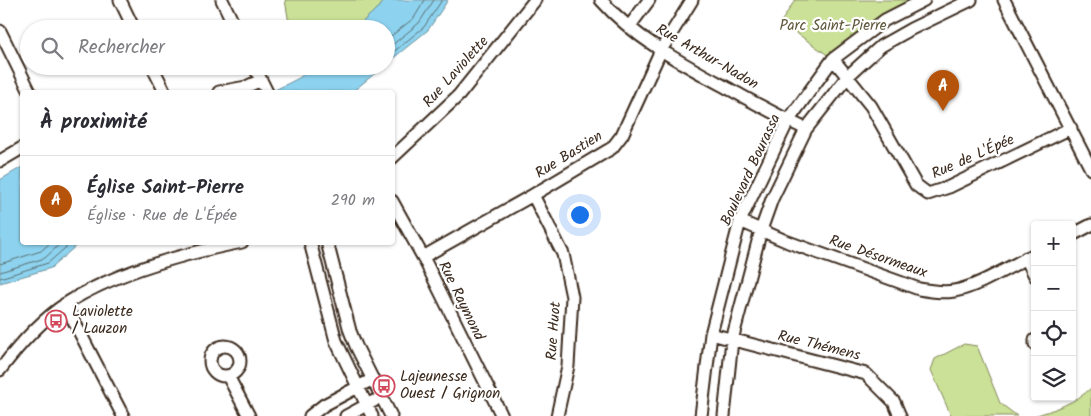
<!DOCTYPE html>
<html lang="fr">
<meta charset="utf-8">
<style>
body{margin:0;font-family:Kalam,sans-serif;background:#f2f2f3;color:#2b2b33}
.controls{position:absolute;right:15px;bottom:15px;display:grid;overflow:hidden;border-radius:5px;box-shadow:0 1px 4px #0004}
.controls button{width:45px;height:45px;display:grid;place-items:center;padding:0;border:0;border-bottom:1px solid #e1e1e2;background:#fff;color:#2b2b33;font:25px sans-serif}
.you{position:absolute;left:579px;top:214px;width:18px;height:18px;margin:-12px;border:4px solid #fff;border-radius:50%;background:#1a73e8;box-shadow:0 0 0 8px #1a73e833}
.badge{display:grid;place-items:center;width:32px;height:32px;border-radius:50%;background:#b45309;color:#fff;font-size:16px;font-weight:700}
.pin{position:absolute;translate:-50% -41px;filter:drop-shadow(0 1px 2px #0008)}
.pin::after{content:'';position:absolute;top:26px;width:18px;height:15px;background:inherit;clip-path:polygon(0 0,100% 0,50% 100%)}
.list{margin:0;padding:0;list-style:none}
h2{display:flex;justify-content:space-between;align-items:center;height:65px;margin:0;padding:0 20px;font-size:21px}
h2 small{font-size:16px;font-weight:400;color:#7c7c81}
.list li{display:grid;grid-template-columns:32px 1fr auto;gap:15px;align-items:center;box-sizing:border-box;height:90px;padding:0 20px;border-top:1px solid #e1e1e2}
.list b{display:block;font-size:19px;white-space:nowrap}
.list p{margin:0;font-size:16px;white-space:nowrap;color:#7c7c81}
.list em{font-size:16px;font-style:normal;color:#7c7c81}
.icon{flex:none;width:28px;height:28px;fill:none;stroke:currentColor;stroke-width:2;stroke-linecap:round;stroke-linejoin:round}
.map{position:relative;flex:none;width:1091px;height:416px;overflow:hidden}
.search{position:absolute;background:#fff;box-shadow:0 1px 4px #0004;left:20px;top:20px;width:375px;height:55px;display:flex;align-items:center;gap:12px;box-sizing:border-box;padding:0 18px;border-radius:28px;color:#7c7c81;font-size:19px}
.panel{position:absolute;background:#fff;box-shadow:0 1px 4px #0004;left:20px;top:90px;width:375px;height:155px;border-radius:5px}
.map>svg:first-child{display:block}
</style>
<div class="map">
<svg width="1091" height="416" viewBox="0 0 1091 416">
<rect width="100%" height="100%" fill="#fff"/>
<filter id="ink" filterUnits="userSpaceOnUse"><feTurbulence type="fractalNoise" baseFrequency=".02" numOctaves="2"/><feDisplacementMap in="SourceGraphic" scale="10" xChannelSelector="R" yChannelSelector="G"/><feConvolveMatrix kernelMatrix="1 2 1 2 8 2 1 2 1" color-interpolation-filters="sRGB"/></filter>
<g filter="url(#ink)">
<path fill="#cae197" stroke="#82865a" d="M285 0H386L355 29H290Z
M795 0H924L833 59 781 22Z
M964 344 977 346 1000 403 1017 416H951L931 370 935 359Z
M1091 388V416H1033C1052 411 1077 402 1091 388Z"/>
<path fill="#8dd3ef" stroke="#6c8f9b" d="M386 0H448L428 30 386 64V29H355Z
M313 66H384L352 92H271L299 78Z
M22 167V242L79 243 51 268 0 283V180Z"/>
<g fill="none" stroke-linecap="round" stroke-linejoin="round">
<path stroke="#5c6e72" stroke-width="1" d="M386 40 414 18 425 0
M386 50 419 23 434 0
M386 58 424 27 442 0
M0 264 41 251 51 242
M0 272 45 258 62 242
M0 278 48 263 72 242"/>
<g stroke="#3b2a1e" stroke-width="15">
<path id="minor" d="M120 0 134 29
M222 0 236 29
M601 0C636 40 685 65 731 90 755 103 780 117 806 129
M1004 0 1091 169
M629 27 649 0
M0 31 30 92
M833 59 871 106 916 185 928 194 949 187 1071 128
M152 66 165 92
M254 66 267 92
M219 92 246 87 261 80
M392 158 459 95 535 0
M0 161 22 148
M533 195 563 254 572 297 568 366 557 416
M392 201 423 257 502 416
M740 221 788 242 919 289C931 291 942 293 954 291 978 287 1012 265 1035 254
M1072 235 1091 225
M310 242 336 341 372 416
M327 242 350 331 356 346 391 416
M423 257 533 195 612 148 622 135 661 50 692 0
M1026 258 1035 276
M65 304 123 416
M711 334 866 374 894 402 900 416
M1035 340V344
M210 361a15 15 0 1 1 30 0a15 15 0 1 1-30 0Z
M0 370C19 345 41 320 67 303 115 272 187 253 242 242
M228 376 249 416
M310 416 324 405 373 379
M346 416 374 401
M701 416 711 334 740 221 788 121 833 59 885 20 924 0
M724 416 732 340 761 230 772 199 806 129 848 76 881 46 911 29 971 0"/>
</g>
<use href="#minor" stroke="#fff" stroke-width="11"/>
</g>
</g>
<defs>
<g id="bus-ring" transform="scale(1.125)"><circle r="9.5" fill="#fff" stroke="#d1495b" stroke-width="1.5"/><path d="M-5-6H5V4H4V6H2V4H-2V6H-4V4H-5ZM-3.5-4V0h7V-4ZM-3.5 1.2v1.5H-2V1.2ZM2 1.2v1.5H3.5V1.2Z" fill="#d1495b"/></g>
</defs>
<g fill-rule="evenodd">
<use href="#bus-ring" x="56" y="321"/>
<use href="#bus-ring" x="384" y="386"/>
</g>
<g text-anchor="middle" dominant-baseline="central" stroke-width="4.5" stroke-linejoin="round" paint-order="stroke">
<g font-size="15" fill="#5f583c" stroke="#fff">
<text x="833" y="26">Parc Saint-Pierre</text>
</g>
<g font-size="15" fill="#3b2a1e" stroke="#fff">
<text transform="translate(707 57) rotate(30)">Rue Arthur-Nadon</text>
<text transform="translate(456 72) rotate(-48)">Rue Laviolette</text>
<text transform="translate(569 155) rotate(-32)">Rue Bastien</text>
<text transform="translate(973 157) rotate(-24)">Rue de L'Épée</text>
<text transform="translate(751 170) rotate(-65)">Boulevard Bourassa</text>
<text transform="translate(878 257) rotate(19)">Rue Désormeaux</text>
<text transform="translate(461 301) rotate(64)">Rue Raymond</text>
<text transform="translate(554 331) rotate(-86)">Rue Huot</text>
<text transform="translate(819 346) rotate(14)">Rue Thémens</text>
</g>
<g font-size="15" fill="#3b2a1e" stroke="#fff" text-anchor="start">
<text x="72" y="312">Laviolette<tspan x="72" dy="17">/ Lauzon</tspan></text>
<text x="400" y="377">Lajeunesse<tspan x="400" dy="17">Ouest / Grignon</tspan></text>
</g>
</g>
</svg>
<div class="controls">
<button>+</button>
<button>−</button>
<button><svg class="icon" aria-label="locate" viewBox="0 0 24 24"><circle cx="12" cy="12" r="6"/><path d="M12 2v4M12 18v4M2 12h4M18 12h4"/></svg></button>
<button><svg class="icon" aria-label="layers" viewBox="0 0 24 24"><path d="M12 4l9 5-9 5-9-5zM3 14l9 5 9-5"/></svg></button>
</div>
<div class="you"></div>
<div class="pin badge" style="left:943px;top:111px">A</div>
<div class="search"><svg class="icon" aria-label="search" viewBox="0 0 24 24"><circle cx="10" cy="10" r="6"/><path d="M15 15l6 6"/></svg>Rechercher</div>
<section class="panel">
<h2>À proximité<small></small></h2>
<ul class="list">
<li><span class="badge">A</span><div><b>Église Saint-Pierre</b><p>Église · Rue de L'Épée</p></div><em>290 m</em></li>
</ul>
</section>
</div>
